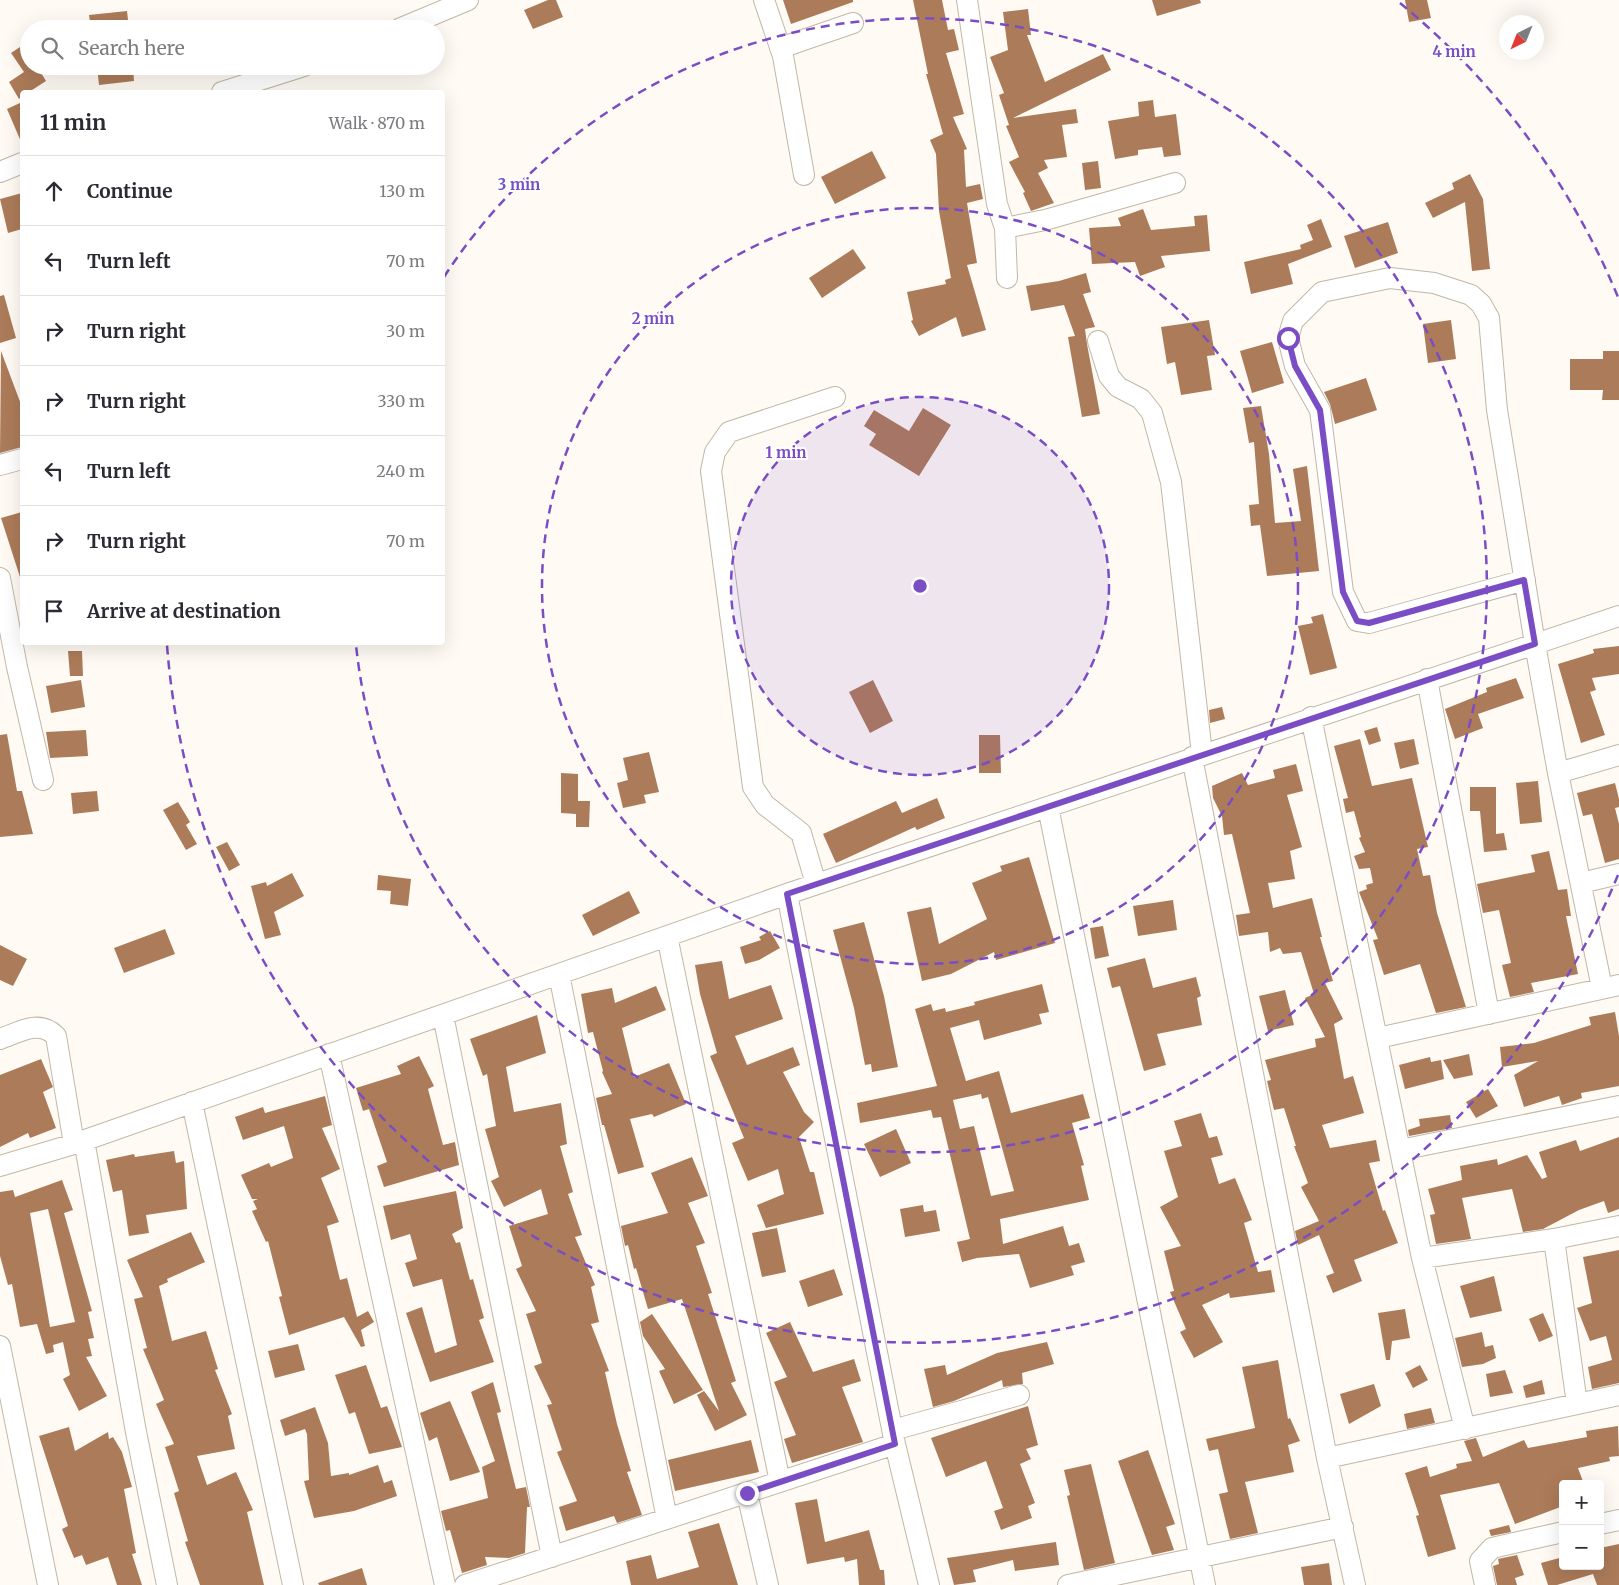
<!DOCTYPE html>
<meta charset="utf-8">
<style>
body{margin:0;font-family:Merriweather,serif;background:#f2f2f3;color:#2b2b33}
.controls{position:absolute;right:15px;bottom:15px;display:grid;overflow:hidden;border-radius:5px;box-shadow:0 5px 20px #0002}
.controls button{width:45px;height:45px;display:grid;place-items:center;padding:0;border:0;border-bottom:1px solid #e1e1e2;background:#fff;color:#2b2b33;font:25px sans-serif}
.compass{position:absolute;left:1499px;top:15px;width:45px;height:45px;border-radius:50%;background:#fff;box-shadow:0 5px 20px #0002;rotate:223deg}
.stop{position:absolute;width:15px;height:15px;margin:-11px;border:4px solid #7a4dc5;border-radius:50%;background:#fff}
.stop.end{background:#7a4dc5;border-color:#fff;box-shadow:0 1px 5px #0008}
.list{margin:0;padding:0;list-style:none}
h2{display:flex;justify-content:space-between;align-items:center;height:65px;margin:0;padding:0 20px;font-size:21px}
h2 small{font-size:16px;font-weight:400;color:#7c7c81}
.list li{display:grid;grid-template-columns:32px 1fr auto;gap:15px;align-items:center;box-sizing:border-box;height:70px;padding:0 20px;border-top:1px solid #e1e1e2}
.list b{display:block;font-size:19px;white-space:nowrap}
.list em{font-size:16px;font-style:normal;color:#7c7c81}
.icon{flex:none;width:28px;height:28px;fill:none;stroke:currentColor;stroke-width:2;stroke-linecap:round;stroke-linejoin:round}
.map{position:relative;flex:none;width:1619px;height:1585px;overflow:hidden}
.search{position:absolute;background:#fff;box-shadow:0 5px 20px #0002;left:20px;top:20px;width:425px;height:55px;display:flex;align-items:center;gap:12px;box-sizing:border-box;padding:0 18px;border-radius:28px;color:#7c7c81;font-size:19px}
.panel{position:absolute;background:#fff;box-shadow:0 5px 20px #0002;left:20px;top:90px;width:425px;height:555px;border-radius:5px}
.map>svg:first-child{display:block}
</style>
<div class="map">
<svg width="1619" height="1585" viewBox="0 0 1619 1585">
<rect width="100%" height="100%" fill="#fffbf4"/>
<path fill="#ac7b59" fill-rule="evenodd" d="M548 0H556L563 17 533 29 524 10Z
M783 0H853V2L791 24Z
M913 0H942L948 30 954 29 959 50 946 53 964 114 953 117 967 149 964 150 966 187 980 184 983 199 967 203 977 263 967 265 986 330 962 337 956 317 919 336 911 321 913 320 907 292 946 284 945 280 951 278 939 211 936 154 930 140 943 134 926 74H928Z
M1152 0H1200L1201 3 1157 16Z
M1405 0H1427L1431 18 1409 22Z
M1028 9 1031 35H1027L1045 82 1103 54 1111 70 1013 118 1076 109 1078 123 1062 125 1067 157 1044 160 1048 168 1038 173 1054 203 1031 211 1023 193 1025 192 1009 162 1019 157 1006 126 1009 125 999 95 1004 93 990 57 1008 50 1003 12Z
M127 11 129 29H91L89 15Z
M29 41V66H37L46 81 29 92H22V96L19 99 9 82 24 72 11 53Z
M97 66H133L134 81 99 85Z
M1153 100 1155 117 1176 114 1181 155 1164 157 1162 147 1138 150V155L1115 159 1108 121 1139 116 1138 102Z
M22 102V144L7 109Z
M872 151 886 178 835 204 821 177Z
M1098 161 1101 188 1085 190 1082 163Z
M1470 174 1483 199 1490 269 1472 271 1465 202 1433 218 1425 203 1454 189 1452 183Z
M22 193V229L8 233 0 199Z
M1143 209 1151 230 1195 226 1194 216 1207 215 1210 251 1161 256 1165 267 1140 276 1135 262 1092 264 1089 228 1121 226 1118 218Z
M1321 219 1332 247 1288 264 1293 284 1251 294 1244 262 1301 249 1300 245 1313 240 1307 225Z
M1388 222 1398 253 1355 268 1344 236Z
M853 249 866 268 822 298 809 278Z
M1086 273 1091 292 1083 294 1095 327 1085 329 1087 344 1100 414 1082 417 1068 337 1075 336 1064 305 1031 311 1026 286 1059 281Z
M4 295 16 338 0 343V296Z
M1209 320 1215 355 1207 356 1212 390 1181 395 1175 362 1167 364 1161 327Z
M1451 320 1456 359 1428 363 1423 324Z
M1272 342 1284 383 1252 393 1240 351Z
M1 351 22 407V447L0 453Z
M1603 351H1619V400H1602L1603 390H1570V359H1603Z
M1366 378 1377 410 1335 424 1330 404 1324 392Z
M1261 406 1269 454 1275 523 1301 521 1293 469 1307 466 1319 571 1267 576 1260 525 1251 526 1249 505 1259 504 1254 442 1249 443 1243 408Z
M923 408 951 425 919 476 869 445 876 434 864 426 874 410 909 431Z
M22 512V577H20L1 518Z
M1323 614 1337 668 1310 675 1298 626 1313 623 1311 617Z
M1619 646V674L1592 678 1596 690 1590 692 1605 735 1581 743 1558 664 1594 653 1593 649Z
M68 651H82L83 676H70Z
M1516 678 1524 698 1478 714 1483 728 1455 739 1445 709 1487 692 1486 688Z
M81 680 85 707 51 713 46 686Z
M873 680 893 721 870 733 849 692Z
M1222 707 1225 719 1210 723 1209 710Z
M1377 727 1381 741 1369 745 1364 731Z
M86 730 88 756 50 758 46 732Z
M7 734 17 791H22L33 834 0 837V735Z
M979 735H1000L1001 773H979Z
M1360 739 1372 786 1412 778 1428 847 1417 849 1423 876 1430 875 1437 913 1466 1007 1436 1013 1420 964 1384 975 1373 940 1378 939 1359 892 1367 889 1366 885 1373 883 1370 868 1359 869 1354 856 1365 852 1359 838 1361 837 1354 811 1346 813 1343 799 1348 798 1334 746Z
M1414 739 1419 764 1400 769 1394 743Z
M649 752 659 792 644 795 646 803 623 808 617 783 628 780 623 758Z
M1296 764 1303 791 1287 795 1302 847 1290 851 1295 879 1268 883 1273 908 1312 898 1322 937H1320L1333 981 1325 983 1343 1019 1334 1024 1344 1079 1353 1076 1364 1113 1322 1125 1330 1148 1376 1140 1380 1161 1369 1163 1383 1211 1385 1210 1398 1243 1354 1260 1362 1281 1333 1293 1326 1276 1334 1273 1319 1235 1298 1245 1295 1231 1319 1221 1301 1187 1308 1183 1294 1146H1296L1284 1108 1274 1110 1267 1081 1271 1080 1265 1060 1316 1047 1315 1039 1325 1037 1305 998 1314 994 1301 952 1283 954 1280 948 1270 952 1268 932 1239 936 1236 915 1250 913 1232 834 1224 835 1222 816 1213 798 1212 786 1242 773 1248 785 1275 778 1273 770Z
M561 773 578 774V801H590L589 827H576V814L561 813Z
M1538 781 1542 822 1520 824 1516 783Z
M1615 783 1619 799V807L1615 808 1619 824V859L1605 863 1592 814 1583 816 1577 793Z
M1470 787H1496V834L1504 833 1507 850 1484 852 1480 811H1470Z
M97 791 99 811 73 814 71 793Z
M937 798 945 818 917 830 915 827 836 863 823 834 896 801 902 813Z
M178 802 190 822 186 825 197 844 186 850 163 810Z
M227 842 240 865 229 871 216 847Z
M1549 851 1558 890 1567 889 1571 916H1566L1578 974 1531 983 1534 992 1510 997 1502 965 1511 963 1499 910 1483 913 1477 884 1535 872 1531 855Z
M1029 857 1055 943 996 960 994 952 951 974 922 981 907 912 931 907 939 944 987 919 972 883 1002 871 1000 866Z
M292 873 304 896 274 912 281 935 265 939 251 886 266 882 267 886Z
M378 875 411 879 408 906 390 904 391 891 377 890Z
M629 891 640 913 593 936 582 915Z
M1173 900 1177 930 1138 936 1133 906Z
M864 922 884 996 898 1067 872 1072 871 1064 865 1065 854 1008 833 930Z
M1103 926 1109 956 1095 959 1090 928Z
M165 929 175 954 124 973 114 948Z
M770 931 780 948 759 960 745 964 740 947 761 940 759 937Z
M0 945 27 959 13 986 0 980Z
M1145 958 1153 988 1196 977 1201 996 1197 998 1202 1025 1157 1034 1166 1065 1144 1071 1120 986 1112 988 1107 968Z
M722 961 729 999 771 985 783 1019 735 1036 747 1065 793 1047 800 1065 783 1072 804 1112 814 1122 799 1137 810 1172H814L824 1214 766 1228 757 1205 784 1194 778 1169 748 1181 732 1143 744 1138 710 1056 717 1053 700 994 695 965Z
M1042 984 1049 1012 1039 1014 1042 1024 984 1040 979 1020 950 1028 966 1081 999 1071 1011 1113 1083 1094 1090 1118 1072 1123 1084 1165 1081 1166 1089 1200 1000 1219 1003 1244 1063 1226 1069 1246 1079 1243 1085 1262 1071 1266 1074 1275 1030 1288 1019 1254 977 1258 962 1262 957 1242 970 1239 941 1117 933 1118 931 1110 860 1123 857 1103 937 1086 915 1009 931 1004 933 1011 945 1008 946 1012 975 1005 974 1002ZM981 1094 982 1099 988 1097 1014 1191 991 1196 974 1126 960 1129 953 1100Z
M656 986 666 1010 622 1028 634 1077 669 1063 686 1104 654 1117 652 1114 630 1119 644 1167 618 1174 604 1125H602L596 1098 612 1094 602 1072 603 1071 593 1032 588 1033 581 994 612 988 615 1003Z
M1285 990 1294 1025 1268 1031 1259 996Z
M1615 1012 1619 1036V1086L1581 1093 1582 1098 1562 1105 1559 1096 1524 1107 1514 1075 1538 1061 1502 1067 1500 1047 1534 1043 1591 1025 1589 1017Z
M537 1015 546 1053 506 1067 514 1112 561 1103 567 1144 560 1146 573 1192 568 1194 582 1235 575 1237 595 1285 591 1287 599 1322 591 1324 609 1371 605 1372 617 1424 631 1471 627 1472 642 1515 617 1523 614 1516 566 1531 559 1507 577 1501 557 1452 562 1450 547 1405 552 1404 534 1366 542 1363 526 1314 536 1311 516 1269 522 1266 509 1226 548 1214 541 1189 504 1207 491 1181 499 1177 485 1129 496 1126 487 1074 483 1076 470 1039Z
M1469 1054 1473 1075 1454 1079 1443 1060Z
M419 1056 434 1086 428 1089 443 1145 455 1142 459 1165 384 1187 377 1166 387 1162 369 1109 363 1111 356 1088 401 1074 397 1066Z
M1430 1057 1431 1062 1441 1060 1444 1079 1405 1089 1399 1065Z
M41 1059 53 1087 43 1092 56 1128 30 1138 28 1133 0 1147V1075Z
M1488 1089 1498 1106 1476 1118 1466 1102Z
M325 1096 332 1125 322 1128 340 1169 321 1178 339 1222 327 1226 340 1280 347 1278 357 1317 368 1311 374 1322 361 1330 365 1346 361 1347 344 1317 289 1335 279 1297 282 1296 268 1241 266 1242 252 1211 257 1209 253 1201 258 1199H252L241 1175 269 1163 271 1167 293 1158 284 1126 243 1140 235 1117 263 1107 265 1113Z
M1201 1113 1209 1138 1217 1136 1223 1155 1211 1158 1219 1184 1235 1178 1252 1220 1244 1223 1258 1272 1271 1270 1275 1292 1230 1298 1229 1293 1202 1305 1223 1342 1194 1358 1180 1332 1186 1329 1170 1292 1174 1291 1164 1251 1181 1246 1160 1207 1178 1197 1164 1151 1182 1146 1174 1121Z
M1450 1115 1452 1128 1409 1136 1408 1130 1420 1126 1419 1119Z
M896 1129 911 1163 880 1177 864 1144Z
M1619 1137V1209L1608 1213 1604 1201 1579 1210 1543 1229 1523 1232 1512 1189 1462 1198 1471 1239 1436 1244 1430 1215 1435 1214 1428 1189 1462 1180 1460 1166 1497 1159 1498 1165 1527 1155 1542 1179 1547 1177 1539 1152 1576 1140 1580 1151Z
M174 1151 176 1163 184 1161 187 1209 146 1215 149 1233 129 1236 122 1190 113 1192 106 1160 134 1154 135 1157Z
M692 1157 708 1196 688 1203 705 1243 696 1246 712 1293 708 1294 736 1381 731 1383 747 1415 715 1431 697 1395 704 1391 719 1411 682 1299 648 1309 636 1268 634 1269 628 1245 625 1246 621 1226 668 1213 651 1173Z
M62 1180 73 1210 64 1213 92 1311 88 1312 94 1338 88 1339 92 1356 86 1357 107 1396 79 1411 63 1379 70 1375 63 1342 53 1345 54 1352 46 1354 37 1324 20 1327 12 1284 8 1285 0 1256V1192L13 1190 15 1197ZM48 1209 75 1322 50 1327 30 1213Z
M456 1191 463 1228 452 1234 456 1243 460 1242 470 1280 473 1279 484 1318 479 1320 494 1362 430 1382 406 1313 422 1307 435 1353 457 1345 442 1279 413 1287 405 1263 417 1259 410 1234 391 1240 383 1206Z
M923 1205 924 1212 936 1210 940 1231 905 1237 900 1209Z
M777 1228 786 1272 762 1277 752 1233Z
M191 1232 205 1262 167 1279 168 1282 159 1286 172 1341 206 1331 218 1369 215 1370 232 1414 228 1416 235 1449 197 1456 207 1485 236 1472 253 1510 247 1512 264 1585H200L185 1542 188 1541 174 1493 179 1491 165 1447 174 1444 156 1404 164 1400 143 1349 147 1348 134 1299 143 1297 127 1260Z
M1619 1250V1383L1592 1389 1588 1367 1612 1360 1606 1336 1590 1341 1577 1308 1592 1303 1583 1257Z
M834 1269 843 1295 808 1307 799 1281Z
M1494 1276 1502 1311 1470 1318 1460 1286Z
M1405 1309 1410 1338 1392 1341 1390 1360H1386L1378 1313Z
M1543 1313 1553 1336 1539 1342 1529 1319Z
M652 1314 703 1390 674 1404 659 1371 665 1369 643 1336 640 1322Z
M790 1322 813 1372 854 1359 861 1381 842 1387 863 1442 792 1463 784 1439 796 1435 774 1382 787 1377 766 1333Z
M1482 1332 1485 1347 1493 1345 1496 1358 1483 1364 1462 1367 1455 1338Z
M1047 1342 1054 1364 1022 1373 1023 1384 1003 1387 1002 1380 954 1401 933 1407 924 1369 945 1365 947 1375 997 1353Z
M298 1344 305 1370 275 1378 268 1351Z
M1278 1360 1288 1419 1290 1418 1300 1441 1288 1445 1294 1472 1245 1482 1258 1533 1230 1539 1219 1494 1228 1492 1218 1449 1209 1451 1206 1439 1255 1428 1242 1367Z
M366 1365 381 1408 387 1406 402 1447 369 1454 355 1412 349 1414 335 1375Z
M1420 1365 1428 1380 1413 1388 1405 1373Z
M1505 1370 1513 1393 1490 1397 1486 1374Z
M1542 1380 1545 1394 1526 1398 1523 1386Z
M493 1382 501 1412 497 1413 516 1489 526 1487 530 1507H527L525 1553 509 1558 485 1557 487 1565 462 1573 450 1530 446 1531 441 1511 488 1498 482 1467 495 1461 471 1392Z
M1374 1384 1381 1406 1349 1424 1340 1394Z
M450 1401 480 1472 450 1481 437 1437 429 1441 420 1413Z
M1028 1406 1038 1445 1026 1449 1031 1459 1020 1464 1035 1503 1028 1506 1032 1518 1001 1530 994 1511 1003 1508 986 1461 946 1477 931 1438Z
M315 1407 328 1443 331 1476 349 1473V1475L378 1465 384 1483 392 1480 397 1496 354 1511 314 1518 304 1481 309 1480 307 1434 305 1429 285 1436 280 1420Z
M1431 1408 1435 1423 1407 1429 1404 1414Z
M1618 1426 1619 1456 1609 1457 1610 1461 1578 1468 1584 1484H1563V1506L1515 1524 1499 1483 1440 1495 1456 1549 1428 1557 1416 1516 1419 1515 1405 1473 1427 1466 1430 1477 1457 1468 1456 1464 1472 1461 1464 1441 1476 1438 1483 1457 1524 1440 1528 1448 1587 1437 1586 1431Z
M69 1427 75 1451 108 1432 109 1439 113 1437 122 1452 132 1487 124 1489 136 1553 132 1554 142 1585H117L108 1557 86 1565 82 1555 74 1558 62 1529 68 1526 39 1436Z
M751 1440 759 1472 675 1491 668 1460Z
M1148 1450 1175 1524 1166 1527 1174 1550 1152 1555 1118 1461Z
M1091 1464 1115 1563 1084 1570 1067 1496 1070 1495 1064 1470Z
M817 1499 825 1542 869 1530 880 1570H884L885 1585H859L857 1559 845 1562 844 1557 807 1564 795 1503Z
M719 1523 738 1585H631L626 1561 651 1555 657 1579 699 1567 688 1532Z
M1509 1525 1511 1532 1491 1536 1489 1530Z
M1056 1542 1059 1565 1015 1571 1013 1560 973 1570 976 1582 954 1585 947 1558Z
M1619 1544V1585H1597L1593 1574 1557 1585H1548L1541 1563 1563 1557V1566H1600V1548Z
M1517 1555 1524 1575 1515 1578 1517 1585H1497L1493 1566 1499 1564 1498 1559Z
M1329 1563 1332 1585H1304L1301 1567Z
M362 1568 367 1585H319L318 1583Z"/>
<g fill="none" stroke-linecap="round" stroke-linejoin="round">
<g stroke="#c0b7a6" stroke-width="22">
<path id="minor" d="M764 0 783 56 804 175
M967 0 997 204 1005 228 1045 220 1175 183
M399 29 468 0
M780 48 853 23
M222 92 304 66
M0 172 22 163
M1005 228 1007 278
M1098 341 1109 376 1118 387 1141 399 1152 413 1171 482 1202 754
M0 465 22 459
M0 578 17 667 43 780
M1525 580 1369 623 1357 621 1343 592 1320 410 1295 366 1288 338 1293 321 1322 292 1390 278 1434 283 1471 295 1481 304 1489 318 1497 410 1535 644 1558 773 1602 988
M1427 679 1489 1014
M1311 717 1422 1258 1465 1429
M1192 757 1327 1458 1355 1585
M1558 773 1619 755
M1048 807 1205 1585
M1581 883 1619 874
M816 884 801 833 765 805 753 787 711 471 715 452 729 432 835 397
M787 894 895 1444 929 1585
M667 936 780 1482
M559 974 667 1519
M443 1015 552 1557
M1378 1038 1619 985
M0 1039C20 1032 39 1019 56 1036L74 1144
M329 1054 445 1585
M192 1102 293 1585
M84 1140 136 1432 167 1585
M1400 1150 1619 1106
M0 1166 74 1144 787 894 1619 616
M1554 1239 1577 1404
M1422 1258 1554 1239 1619 1226
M0 1346 48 1585
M893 1430 1019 1395
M1327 1458 1619 1395
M747 1493 768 1585
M1600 1524 1619 1520
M465 1585 895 1444
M1068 1585 1343 1527
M1485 1585 1480 1561 1492 1548 1563 1532"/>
</g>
<use href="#minor" stroke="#fff" stroke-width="20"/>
</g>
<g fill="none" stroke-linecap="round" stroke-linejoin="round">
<path stroke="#7a4dc5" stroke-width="6" d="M747 1493 895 1444 787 894 1535 644 1524 580 1369 623 1357 621 1343 592 1320 410 1295 366 1288 338"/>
</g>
<circle cx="920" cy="586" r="189" fill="#7a4dc5" fill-opacity=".12"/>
<g fill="none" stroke="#7a4dc5" stroke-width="2.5" stroke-dasharray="9 6">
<circle cx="920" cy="586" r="189"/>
<circle cx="920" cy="586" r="378"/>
<path d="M444 277A567 567 0 1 1 356 645"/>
<path d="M1618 875A755 755 0 0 1 167 645M1400 3A755 755 0 0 1 1618 297"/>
</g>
<circle cx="920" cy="586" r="8" fill="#7a4dc5" stroke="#fff" stroke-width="2.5"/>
<g font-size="15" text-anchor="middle" font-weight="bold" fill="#7a4dc5" stroke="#fff" stroke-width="4" stroke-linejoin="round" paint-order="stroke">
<text x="1454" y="57">4 min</text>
<text x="519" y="190">3 min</text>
<text x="653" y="324">2 min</text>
<text x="786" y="458">1 min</text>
</g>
</svg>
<div class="controls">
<button>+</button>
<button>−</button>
</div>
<svg class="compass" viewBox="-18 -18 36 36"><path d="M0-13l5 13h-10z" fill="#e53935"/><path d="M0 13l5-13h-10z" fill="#7c7c81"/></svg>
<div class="stop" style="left:1288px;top:338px"></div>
<div class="stop end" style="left:747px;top:1493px"></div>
<div class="search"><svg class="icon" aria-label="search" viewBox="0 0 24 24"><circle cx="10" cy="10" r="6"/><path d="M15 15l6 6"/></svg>Search here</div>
<section class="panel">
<h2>11 min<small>Walk · 870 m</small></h2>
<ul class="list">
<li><svg class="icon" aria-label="ahead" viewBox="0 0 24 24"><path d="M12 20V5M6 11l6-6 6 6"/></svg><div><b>Continue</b></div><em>130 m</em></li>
<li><svg class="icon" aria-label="left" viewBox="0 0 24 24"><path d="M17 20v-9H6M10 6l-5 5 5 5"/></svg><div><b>Turn left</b></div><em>70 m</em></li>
<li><svg class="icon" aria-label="right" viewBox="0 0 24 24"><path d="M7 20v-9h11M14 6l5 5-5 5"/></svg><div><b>Turn right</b></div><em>30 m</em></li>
<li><svg class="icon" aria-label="right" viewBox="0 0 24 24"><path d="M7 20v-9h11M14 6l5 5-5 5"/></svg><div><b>Turn right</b></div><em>330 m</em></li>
<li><svg class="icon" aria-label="left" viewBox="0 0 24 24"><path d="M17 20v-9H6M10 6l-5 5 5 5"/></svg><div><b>Turn left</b></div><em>240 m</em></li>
<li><svg class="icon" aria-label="right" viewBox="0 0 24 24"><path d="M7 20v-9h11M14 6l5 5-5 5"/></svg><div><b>Turn right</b></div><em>70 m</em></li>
<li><svg class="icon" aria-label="arrive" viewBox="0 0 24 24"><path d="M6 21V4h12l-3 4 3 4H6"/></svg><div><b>Arrive at destination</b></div></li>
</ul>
</section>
</div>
